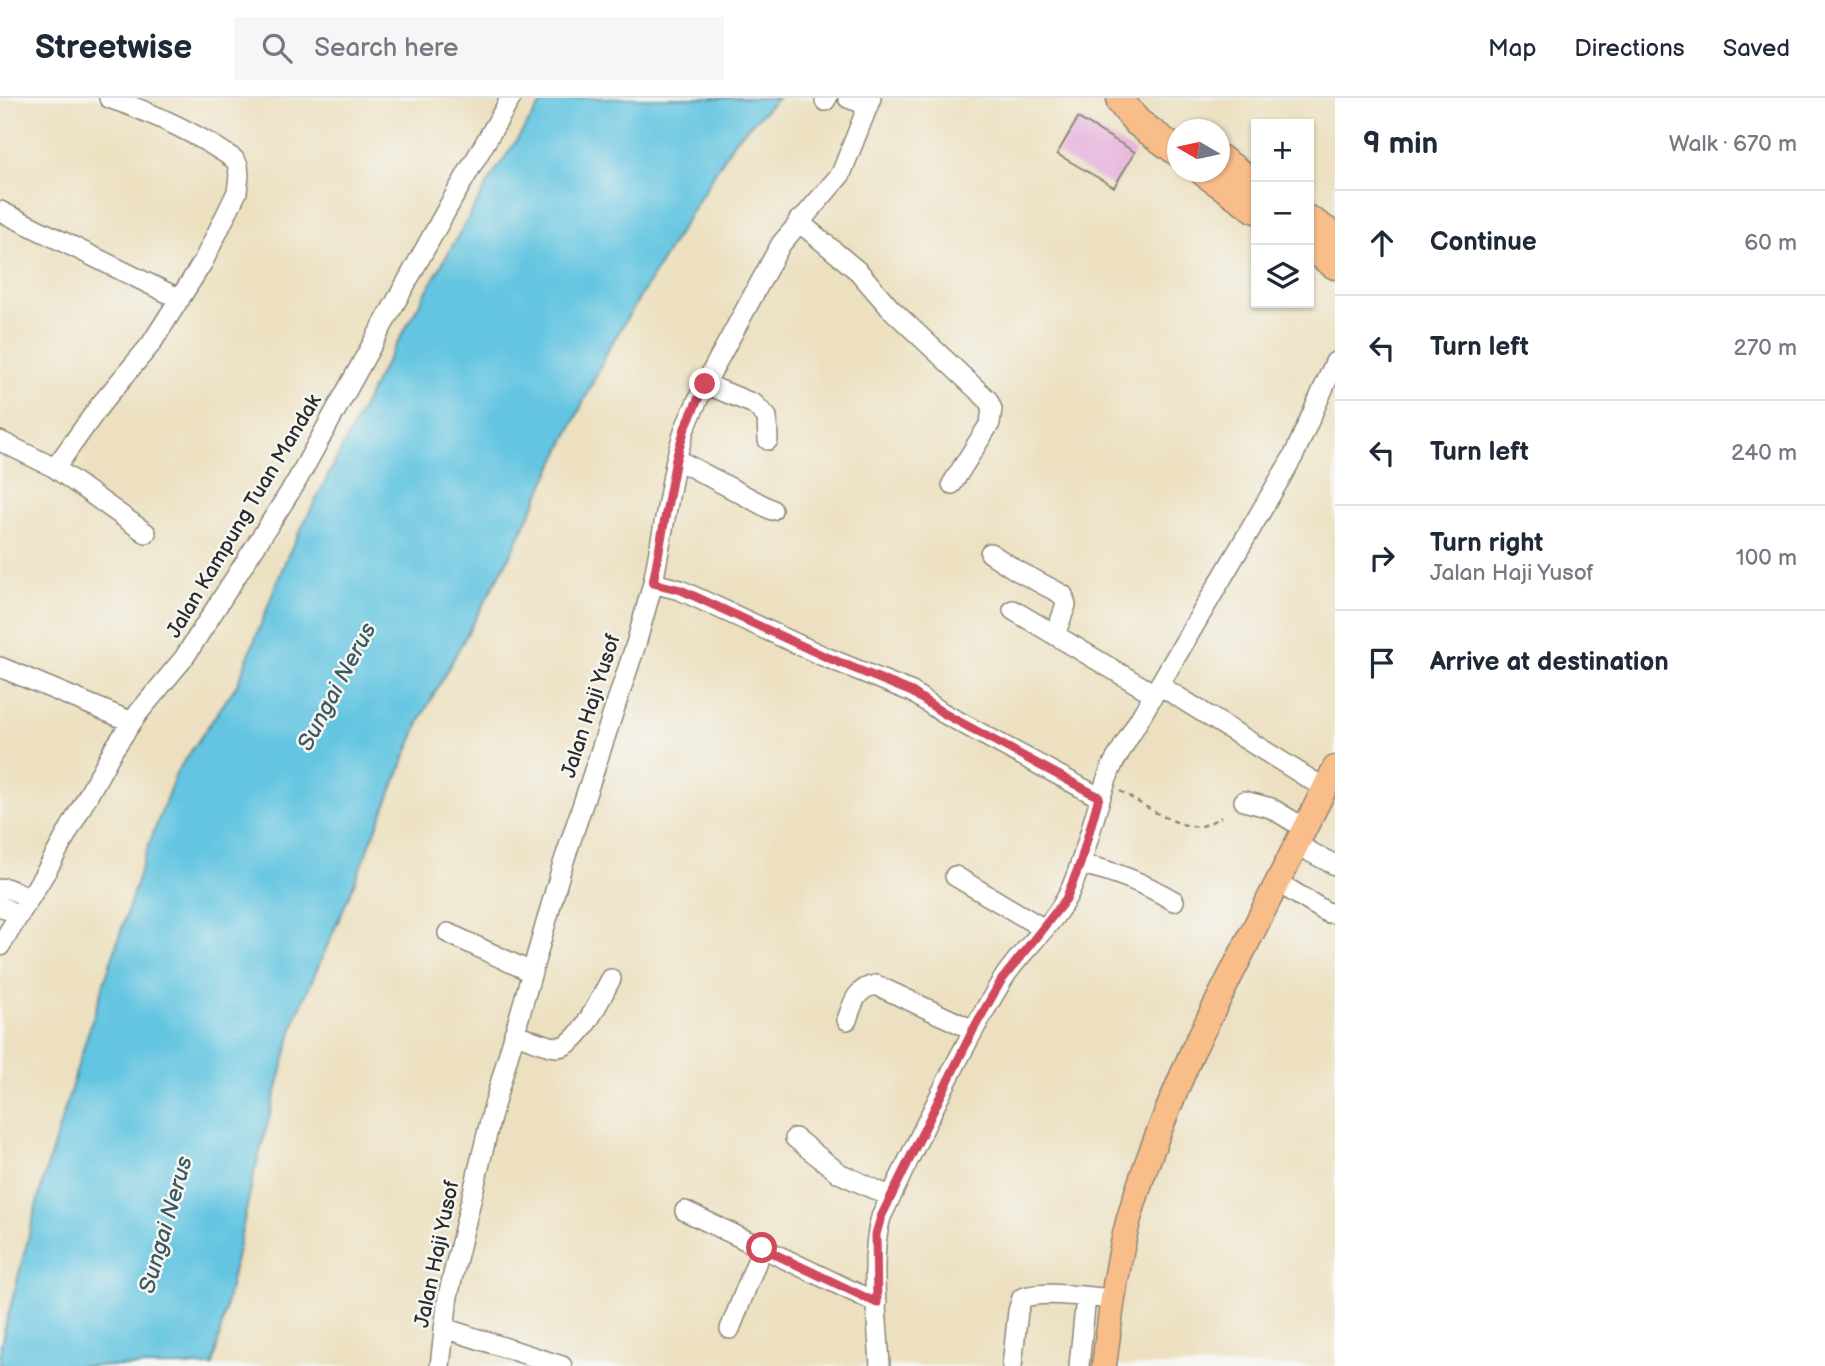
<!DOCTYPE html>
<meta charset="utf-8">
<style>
body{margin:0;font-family:"Balsamiq Sans",sans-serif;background:#f6f6f7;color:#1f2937}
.controls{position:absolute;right:21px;top:21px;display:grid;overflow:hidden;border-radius:0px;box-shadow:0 2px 5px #0004}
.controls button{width:63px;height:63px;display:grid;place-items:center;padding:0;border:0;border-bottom:2px solid #e0e1e3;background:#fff;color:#1f2937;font:35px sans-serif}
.compass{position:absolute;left:1167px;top:21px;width:63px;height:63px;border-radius:50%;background:#fff;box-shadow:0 2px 5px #0004;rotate:279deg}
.stop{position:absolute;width:21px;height:21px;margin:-16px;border:5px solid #d1495b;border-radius:50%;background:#fff}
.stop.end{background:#d1495b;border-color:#fff;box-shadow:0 2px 7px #0008}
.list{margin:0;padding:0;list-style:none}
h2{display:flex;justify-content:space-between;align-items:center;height:91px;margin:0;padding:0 28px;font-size:30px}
h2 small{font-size:23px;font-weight:400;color:#747a83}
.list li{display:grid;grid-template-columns:46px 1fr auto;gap:21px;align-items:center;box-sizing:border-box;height:105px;padding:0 28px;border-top:2px solid #e0e1e3}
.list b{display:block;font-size:26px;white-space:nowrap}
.list p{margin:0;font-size:23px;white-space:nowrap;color:#747a83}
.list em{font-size:23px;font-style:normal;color:#747a83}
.icon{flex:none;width:38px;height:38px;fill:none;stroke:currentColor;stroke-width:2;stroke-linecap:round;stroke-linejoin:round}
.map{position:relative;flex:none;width:1335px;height:1268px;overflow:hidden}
header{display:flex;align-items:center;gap:42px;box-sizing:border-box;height:98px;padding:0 35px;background:#fff;border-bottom:2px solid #e0e1e3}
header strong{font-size:33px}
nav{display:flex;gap:38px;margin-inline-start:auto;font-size:24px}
.search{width:490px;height:63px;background:#f6f6f7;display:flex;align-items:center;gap:18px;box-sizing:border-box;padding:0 24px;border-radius:0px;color:#747a83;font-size:26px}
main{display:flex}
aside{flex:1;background:#fff}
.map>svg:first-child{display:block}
</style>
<header>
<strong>Streetwise</strong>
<div class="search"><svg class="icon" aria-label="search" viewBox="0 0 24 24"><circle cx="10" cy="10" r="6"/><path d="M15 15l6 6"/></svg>Search here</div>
<nav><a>Map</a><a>Directions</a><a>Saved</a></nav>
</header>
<main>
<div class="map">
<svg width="1335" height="1268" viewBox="0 0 1335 1268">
<rect width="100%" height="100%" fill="#f6f6f2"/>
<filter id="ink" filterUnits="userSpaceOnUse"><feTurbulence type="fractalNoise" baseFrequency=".0143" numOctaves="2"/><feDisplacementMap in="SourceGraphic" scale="14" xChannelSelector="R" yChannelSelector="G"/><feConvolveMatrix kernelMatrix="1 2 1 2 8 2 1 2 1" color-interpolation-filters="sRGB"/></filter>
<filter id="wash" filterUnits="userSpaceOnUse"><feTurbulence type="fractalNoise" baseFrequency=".00686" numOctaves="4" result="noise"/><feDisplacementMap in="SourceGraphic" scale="28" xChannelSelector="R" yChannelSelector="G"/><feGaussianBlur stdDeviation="1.57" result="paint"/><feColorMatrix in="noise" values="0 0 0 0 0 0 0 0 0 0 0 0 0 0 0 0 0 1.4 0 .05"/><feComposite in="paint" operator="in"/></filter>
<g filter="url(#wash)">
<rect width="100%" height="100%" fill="#ece0c0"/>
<path fill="#63c5e1" stroke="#477886" stroke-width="2" d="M545 0H778L735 42 609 250 513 452 421 620 349 798 296 919 253 1080 213 1268H0L1 1246 42 1086 87 938 148 749 176 675 238 585 287 459 379 277 491 80Z"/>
<g id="blocks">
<path fill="#e4abd9" d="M1078 20 1135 54 1114 89 1057 56Z"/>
</g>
</g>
<g filter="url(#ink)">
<use href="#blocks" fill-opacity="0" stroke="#8c8676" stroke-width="2"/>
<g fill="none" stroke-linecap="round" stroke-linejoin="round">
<g stroke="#8c8676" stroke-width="22">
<path id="minor" d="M848 0 868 7
M825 3 827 0
M0 113 180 201
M798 123 859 174 890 210 988 302 992 311 990 325 952 386
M705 286 754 306 767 319 768 342
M0 343 55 370 101 306 151 246 203 164 237 94 239 78 238 67 234 61C196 35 153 15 109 0
M676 361 772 412
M55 370 146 435
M990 455 1016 472 1063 497 1066 507 1055 537
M653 485 680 492 823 558 912 594 943 615 1099 699
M1013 512 1154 596
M0 569 132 624
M1159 587 1324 690
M1244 703 1271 710 1304 730
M1295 746 1335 767
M1080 766C1114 773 1144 785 1174 803
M955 778 1044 831
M1277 784 1328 815H1335
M0 791 6 790 29 799
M0 808 18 817
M448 835 531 874
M0 848 47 772 113 652 139 614 184 560 295 386 452 102 511 0
M847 922C853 905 856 890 876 887L973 932
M514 935C525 939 546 949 557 949 580 949 601 898 611 881
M795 1040 839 1075 891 1099
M685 1113 877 1205
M444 1230 562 1268
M730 1231 762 1150
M440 1268 448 1198 493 1011 561 772 636 546 653 485 676 361 685 330 705 286 781 146 841 76 871 0
M880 1268C878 1223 869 1161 881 1119 919 1041 955 961 1000 886 1018 854 1051 831 1068 797 1088 756 1094 708 1113 666L1294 357 1335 264
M1012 1268 1018 1213 1022 1200C1042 1192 1090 1199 1112 1201
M1079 1268 1086 1199"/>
</g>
<g stroke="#8c8676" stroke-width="27">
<path id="major" d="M1104 1268C1110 1220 1116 1171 1128 1124 1144 1066 1169 1008 1193 952L1335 670"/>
</g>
<g stroke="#8c8676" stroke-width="31">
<path id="highway" d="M1121 4 1137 24 1178 54
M1220 61 1256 87
M1204 74 1256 111
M1309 122 1335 139
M1309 148 1335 167"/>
</g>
<path stroke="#8c8676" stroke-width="2.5" stroke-dasharray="5 5" stroke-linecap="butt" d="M1120 693C1139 704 1178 732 1201 728 1207 727 1215 722 1221 719"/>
<use href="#minor" stroke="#fff" stroke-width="19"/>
<use href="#major" stroke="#f8bd89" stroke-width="24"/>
<use href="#highway" stroke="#f8bd89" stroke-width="28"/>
</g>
</g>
<g fill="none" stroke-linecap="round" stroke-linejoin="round" filter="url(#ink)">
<path stroke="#d1495b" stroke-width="9" d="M705 286 685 330 676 361 653 485 681 492 824 558 912 594 943 615 1099 699 1080 766 1066 801 1001 883 973 932 881 1119 876 1136 877 1205 762 1150"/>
</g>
<g text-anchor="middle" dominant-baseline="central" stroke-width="5" stroke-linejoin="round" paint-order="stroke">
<g font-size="21" fill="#2b2b2b" stroke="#f6f6f2">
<text transform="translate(244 418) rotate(-59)">Jalan Kampung Tuan Mandak</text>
<text transform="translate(591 608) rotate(-72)">Jalan Haji Yusof</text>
<text transform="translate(437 1156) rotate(-78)">Jalan Haji Yusof</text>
</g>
<g font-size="23" font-style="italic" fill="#3c5962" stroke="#f6f6f2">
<text transform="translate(337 589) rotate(-62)">Sungai Nerus</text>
<text transform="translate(166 1127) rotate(-74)">Sungai Nerus</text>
</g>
</g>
</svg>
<div class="controls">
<button>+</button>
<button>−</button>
<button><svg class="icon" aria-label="layers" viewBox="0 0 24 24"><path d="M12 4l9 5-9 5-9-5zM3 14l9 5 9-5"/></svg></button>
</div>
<svg class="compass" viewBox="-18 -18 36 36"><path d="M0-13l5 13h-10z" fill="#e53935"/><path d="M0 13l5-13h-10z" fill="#747a83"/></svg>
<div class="stop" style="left:762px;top:1150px"></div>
<div class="stop end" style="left:705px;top:286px"></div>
</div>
<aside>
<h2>9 min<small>Walk · 670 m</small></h2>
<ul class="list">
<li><svg class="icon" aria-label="ahead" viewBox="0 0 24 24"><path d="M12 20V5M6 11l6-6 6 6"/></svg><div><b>Continue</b></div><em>60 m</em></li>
<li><svg class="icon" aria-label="left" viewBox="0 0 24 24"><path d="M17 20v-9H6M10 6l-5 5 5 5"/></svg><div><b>Turn left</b></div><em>270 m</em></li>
<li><svg class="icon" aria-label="left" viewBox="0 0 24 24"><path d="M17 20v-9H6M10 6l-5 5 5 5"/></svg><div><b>Turn left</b></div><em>240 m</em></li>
<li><svg class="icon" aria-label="right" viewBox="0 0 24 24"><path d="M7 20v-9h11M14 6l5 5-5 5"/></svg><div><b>Turn right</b><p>Jalan Haji Yusof</p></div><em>100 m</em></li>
<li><svg class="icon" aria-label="arrive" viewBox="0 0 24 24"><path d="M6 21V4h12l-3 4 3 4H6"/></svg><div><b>Arrive at destination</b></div></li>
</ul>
</aside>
</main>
